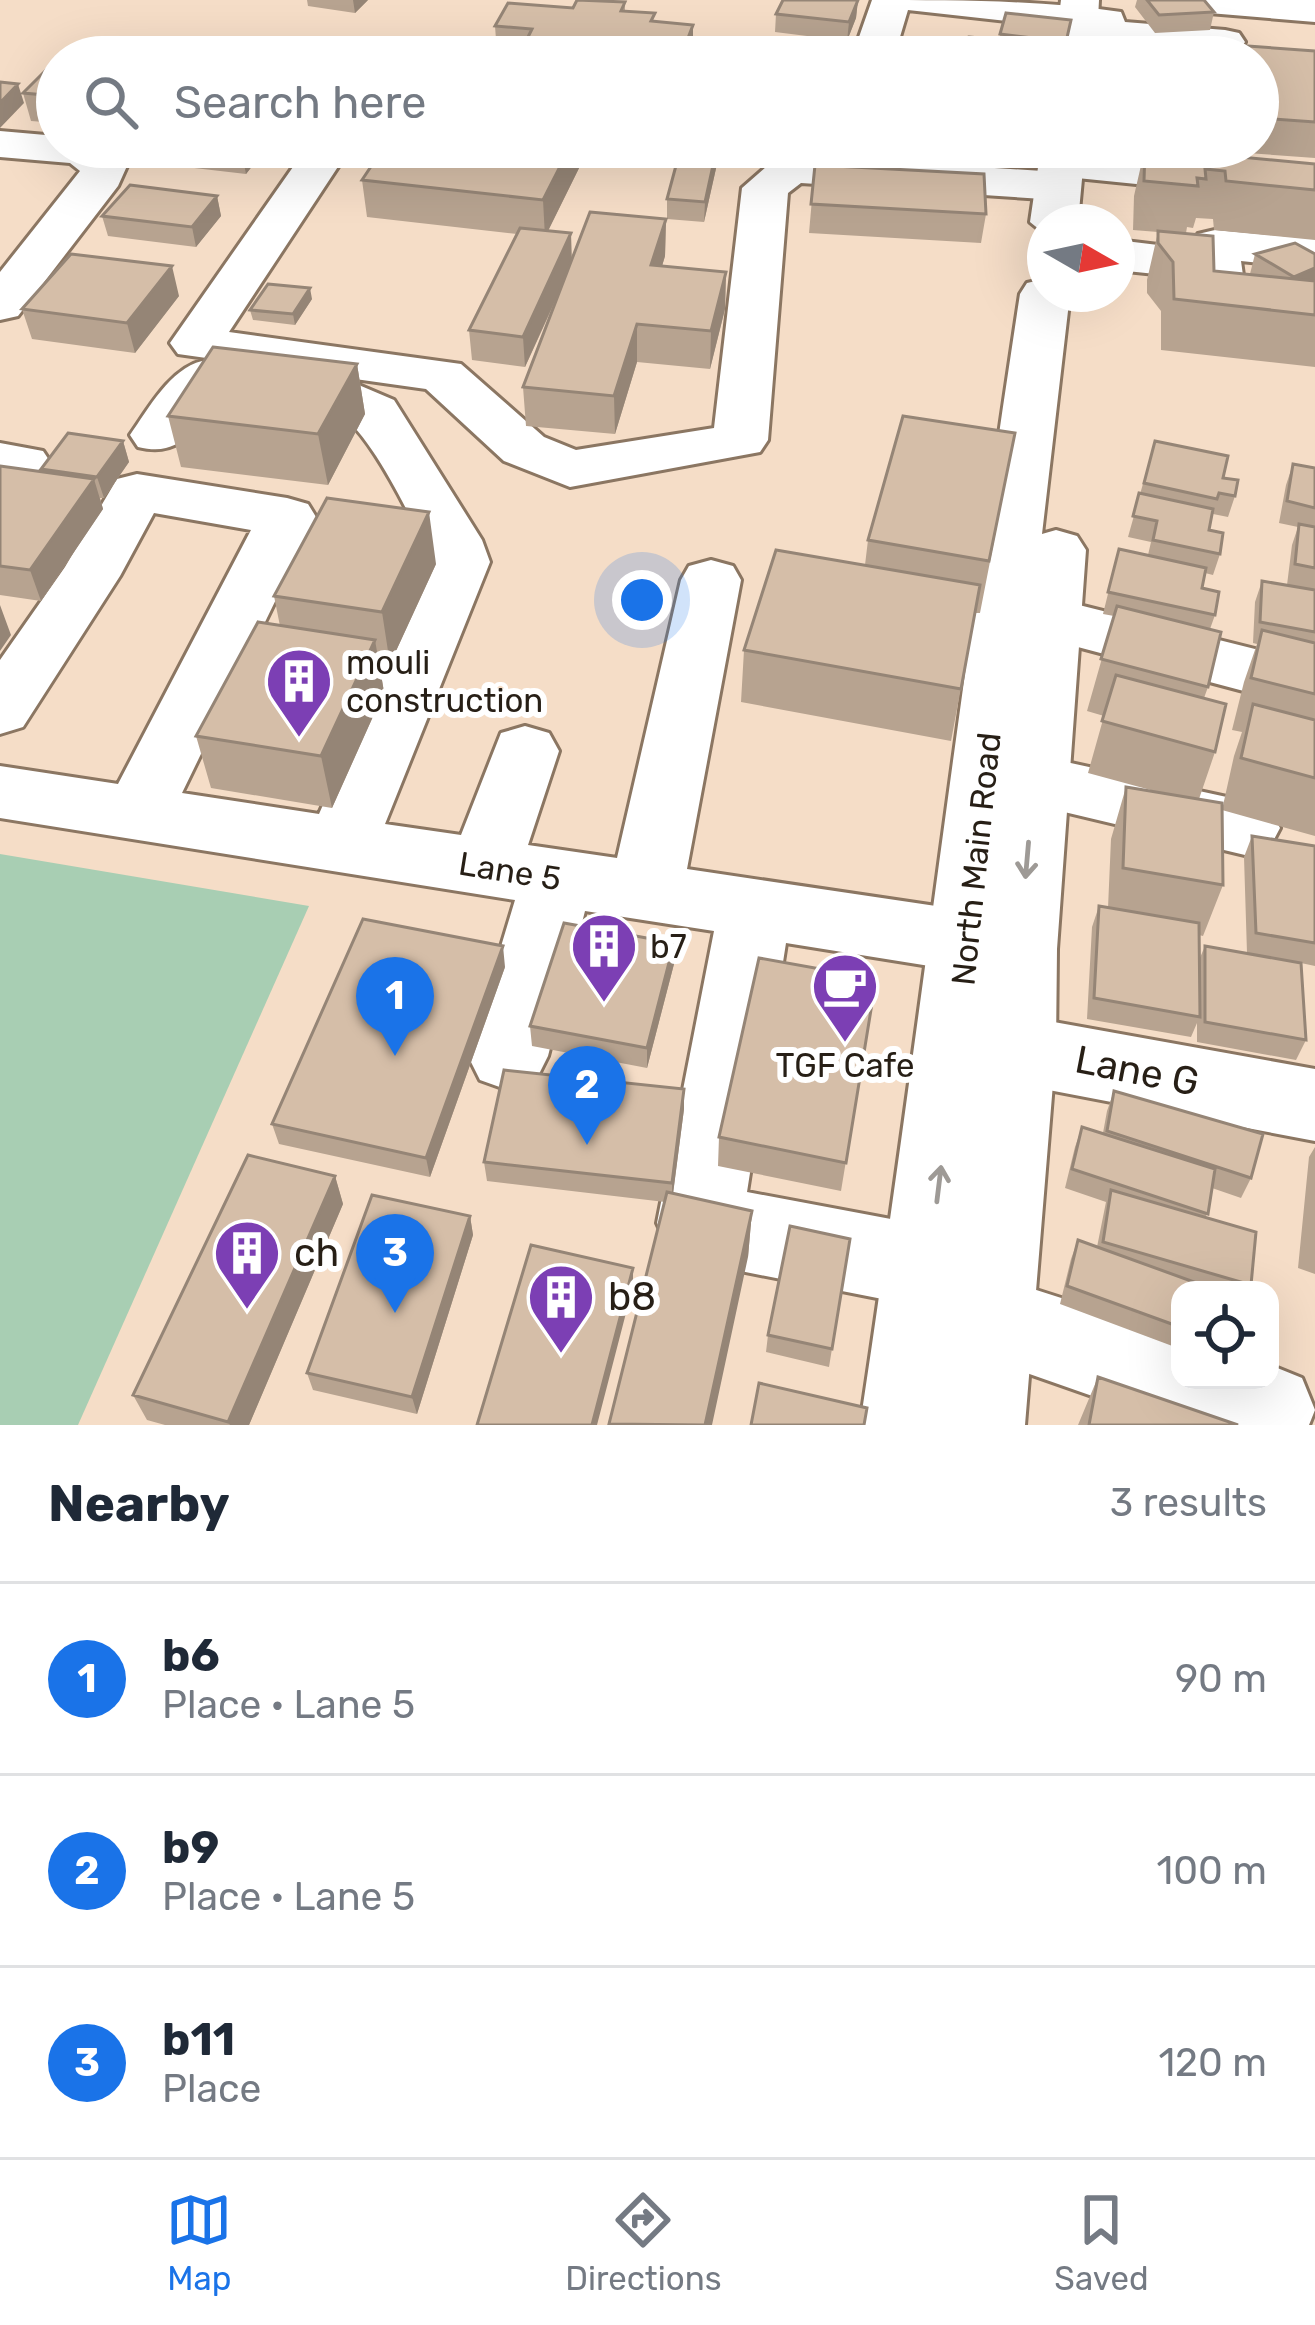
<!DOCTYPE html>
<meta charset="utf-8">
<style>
body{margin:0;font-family:Rubik,sans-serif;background:#f2f2f3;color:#1f2937}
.controls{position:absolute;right:36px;bottom:36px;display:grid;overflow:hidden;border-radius:24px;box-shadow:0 12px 48px #0002}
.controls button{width:108px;height:108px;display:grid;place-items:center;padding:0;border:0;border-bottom:3px solid #e0e1e3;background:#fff;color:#1f2937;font:60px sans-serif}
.compass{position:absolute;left:1027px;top:204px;width:108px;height:108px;border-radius:50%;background:#fff;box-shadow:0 12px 48px #0002;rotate:99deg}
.you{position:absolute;left:642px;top:600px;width:42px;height:42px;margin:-30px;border:9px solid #fff;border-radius:50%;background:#1a73e8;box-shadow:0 0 0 18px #1a73e833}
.badge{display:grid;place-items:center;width:78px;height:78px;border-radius:50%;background:#1a73e8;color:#fff;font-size:39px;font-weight:700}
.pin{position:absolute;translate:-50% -99px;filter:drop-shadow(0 3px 6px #0008)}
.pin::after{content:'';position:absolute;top:63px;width:42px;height:36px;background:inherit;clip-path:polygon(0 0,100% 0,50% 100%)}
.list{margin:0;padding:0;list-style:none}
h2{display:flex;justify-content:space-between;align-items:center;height:156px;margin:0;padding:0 48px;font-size:51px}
h2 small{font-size:39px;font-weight:400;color:#747a83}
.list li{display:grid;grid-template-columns:78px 1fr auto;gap:36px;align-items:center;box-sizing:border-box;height:192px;padding:0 48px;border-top:3px solid #e0e1e3}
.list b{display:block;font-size:45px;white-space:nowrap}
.list p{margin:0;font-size:39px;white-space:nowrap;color:#747a83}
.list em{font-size:39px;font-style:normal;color:#747a83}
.icon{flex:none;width:66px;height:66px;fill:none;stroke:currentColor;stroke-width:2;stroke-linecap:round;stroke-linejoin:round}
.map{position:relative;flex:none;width:1315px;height:1425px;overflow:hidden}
.search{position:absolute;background:#fff;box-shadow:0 12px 48px #0002;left:36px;right:36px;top:36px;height:132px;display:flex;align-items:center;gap:30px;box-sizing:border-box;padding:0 42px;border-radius:66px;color:#747a83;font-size:45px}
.sheet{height:732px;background:#fff}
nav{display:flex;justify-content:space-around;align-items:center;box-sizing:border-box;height:168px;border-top:3px solid #e0e1e3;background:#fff;font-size:33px;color:#747a83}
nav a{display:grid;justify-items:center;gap:6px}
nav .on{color:#1a73e8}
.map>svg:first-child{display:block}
</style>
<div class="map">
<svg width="1315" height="1425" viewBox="0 0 1315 1425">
<rect width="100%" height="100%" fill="#f5ddc7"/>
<path fill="#a8ceb3" d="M0 854 309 906 78 1425H0Z"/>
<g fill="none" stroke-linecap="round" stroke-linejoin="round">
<g stroke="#8b7662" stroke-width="6">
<path id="minor" d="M872 0C953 0 1041 0 1121 12L1125 22 1225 30 1239 33 1245 42 1239 51 1225 54 1106 45 1092 42 1088 30 908 10 894 57H852Z
M1178 0H1315V22L1197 12 1183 8Z
M0 131 57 136V147H105L127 166 118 186 18 316 0 320V272L80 171 70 163 0 157Z
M307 147H351L229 332 461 364 544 437 576 450 714 428 742 188 775 159 791 155 1058 172 1074 176 1081 186 1074 196 1058 200 801 183 788 193 768 440 760 452 570 487 504 461 426 389 178 354 170 343Z
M1093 154 1315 174V202L1077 178 1070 168 1077 158Z
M1215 230 1315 239V269L1241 261 1246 297 1315 305V335L1204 321 1197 310 1194 278 1117 270V240L1191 249 1198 234Z
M202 361 347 380 394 400 482 540 490 562 385 824 461 835 501 733 525 726 549 733 559 751 528 845 617 858 681 580 689 566 711 560 733 566 741 580 687 869 1017 918 1044 927 1054 949 1044 971 1017 980 786 943 747 1192 928 1226 959 1238 972 1267 964 1285 989 1275 1180 1336V1380H1270V1365L1302 1378 1315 1410 1309 1425H1175L958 1349 945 1318 953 1299 928 1308 700 1263 670 1251 657 1223 714 931 585 911 548 1056 536 1080 508 1090 480 1080 468 1056 515 900 0 818V766L118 784 251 530 154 513 120 576 23 727 0 734V660L65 567 117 479 137 474 287 498 308 504 316 517 182 793 319 814 430 562C418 528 368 427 337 413 307 399 250 399 216 395 192 427 184 458 138 447L130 435C149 408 170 369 202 361Z
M0 443 43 451 51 463 43 475 23 480 0 477Z
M1047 597 1315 664V710L1025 633 1016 618 1025 603Z
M1034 755 1245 801 1270 809 1280 828 1270 847 1245 855 1010 799 1000 781 1010 763Z
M965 1006 1315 1069V1141L965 1074 937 1064 926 1040 937 1016Z"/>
</g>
<g stroke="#8b7662" stroke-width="6">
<path id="major" d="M1061 0H1099L1096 57H1054Z
M1041 147H1085L1078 222H1045V234L1030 222Z
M1045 279V294H1070L1042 534 1056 530 1077 536 1086 550 1057 949 1056 1047 1025 1425H860C917 1048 962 670 1020 294L1027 283Z"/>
</g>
<use href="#minor" fill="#fff" fill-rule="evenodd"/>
<use href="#major" fill="#fff" fill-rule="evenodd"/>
</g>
<path fill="#b7a390" d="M307 0H368L355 13 308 6Z
M858 0 856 18 847 41 775 32 776 14Z
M1137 0H1204L1214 12 1210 30 1155 33 1135 7Z
M625 2V11L655 22 693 25V52L691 57H528V55L497 53 495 26 573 8Z
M1071 20 1064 57H997L1000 34Z
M1220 44 1315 51V158L1205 150V147H1258V57H1217Z
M57 59V123L31 121 23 93Z
M173 147H267L246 174 177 166Z
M384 147H583V160L548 231 572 259 666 219 665 256 662 266 726 272 725 309 710 369 637 362 615 434 526 426 523 387 561 289 525 367 472 360 469 330 517 234 367 217 362 180Z
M1145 148 1315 164V240L1214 230 1213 219 1196 218 1193 228 1187 227 1186 233 1214 271 1250 274 1255 254H1315V367L1161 350V311L1147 293V280L1158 232 1133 230 1134 196Z
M717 164 704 222 667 219V199Z
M815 165 986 214 981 243 809 233Z
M217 196 221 216 196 247 108 236 102 216Z
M179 296 135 353 32 339 22 309Z
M312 299 295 325 253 320 250 310Z
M357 364 365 414 328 485 181 467 168 416Z
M1015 433 980 613H975L951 741 741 702 744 650 865 565 868 540Z
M123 441 129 462 104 498H100L103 509 41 601 0 595V466L42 472 41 469Z
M1155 441 1223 478 1235 496 1228 517 1213 514 1209 530 1220 554 1213 575 1205 573 1202 588 1215 615 1210 629 1208 687 1204 698 1215 752 1199 799 1223 885 1203 936 1199 935V960L1205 946 1247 953 1244 857 1252 836 1315 846V966L1301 963 1306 1040 1296 1060 1197 1042V1023L1191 1037 1087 1019 1092 927 1099 906 1108 908 1111 839 1126 787 1158 792 1088 773 1104 716 1087 711 1114 616 1103 614 1119 549 1148 555 1151 542 1128 537Z
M1293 464 1315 468V836L1222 810 1234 756 1242 732 1232 730 1244 682 1257 644 1253 643 1255 602 1262 581 1287 585 1292 545 1298 527 1279 523 1286 485Z
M436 564 390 664 379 662 384 692 332 808 211 788 196 736 280 626 274 596Z
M674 943V964L647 1068 532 1046 530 1026Z
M505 967 430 1177 279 1144 272 1124Z
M876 979 841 1191 718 1166 719 1137Z
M684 1089V1109L673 1193 752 1211 748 1257 665 1202 487 1181 484 1162Z
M1114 1091 1251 1178 1241 1198 1212 1188 1206 1217 1251 1285 1248 1290H1180V1337L1175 1347 1060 1304 1071 1259 1078 1240 1097 1247 1106 1202 1065 1188 1075 1147 1082 1127 1103 1133 1107 1111Z
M1315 1147V1274L1298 1268 1309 1157Z
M335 1176 343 1204 249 1425H165L147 1420 133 1395Z
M470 1216 473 1235 417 1414 313 1390 307 1373Z
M850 1239 829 1367 766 1352 768 1335Z
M1098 1377 1238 1425H1078Z"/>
<path fill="#958576" d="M353 0H368L355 13Z
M858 0 856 18 847 41 849 22Z
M693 25V52L691 57H683V51Z
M18 84 24 103 0 128V103Z
M248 147H267L246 174 242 154Z
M570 147H583V160L545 237 543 200Z
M717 147V164L704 222 705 202Z
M217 196 221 216 196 247 192 227Z
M666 219 665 256 651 303V265Z
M571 233 572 263 525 367 523 337Z
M172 266 179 296 135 353 127 323Z
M1315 268V286L1288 298 1294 277Z
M726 272 725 309 710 369 711 331Z
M310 288 312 299 295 325 293 314Z
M637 324V362L615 434 614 396Z
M357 364 365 414 328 485 318 434Z
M123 441 129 462 104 498 97 477Z
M94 479 103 509 41 601 30 570Z
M429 512 436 564 390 664 382 612Z
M0 605 11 635 0 651Z
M375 640 384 692 332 808 321 756Z
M674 943V964L647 1068V1048Z
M503 946 505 967 430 1177 426 1158Z
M684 1089V1109L672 1202V1183Z
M335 1176 343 1204 249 1425H230L228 1422Z
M752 1211 748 1257 712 1425H705Z
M470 1216 473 1235 417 1414 412 1397Z
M633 1268V1286L597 1425H592Z"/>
<path fill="#d5bea8" stroke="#958576" stroke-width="3" d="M577 0 625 2 621 11 655 13 651 21 693 25 683 51 527 39 532 29 495 26 508 3 573 8Z
M783 0H858L849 22 776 14Z
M1147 0H1204L1214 12 1159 15Z
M1006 13 1071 20 1066 42 1000 34Z
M969 37 993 39 990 57H965Z
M1001 43 1062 50 1060 57H997Z
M1220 44 1315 51V122L1258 118V57H1219Z
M62 54 94 57H59Z
M57 59V96L23 93Z
M0 82 18 84 0 103Z
M181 147H248L242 154Z
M384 147H570L543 200 362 180Z
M681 147H717L705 202 667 199Z
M1145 148 1315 164V190L1226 181 1225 171 1205 169 1206 179 1197 178 1198 186 1144 181Z
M815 165 984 174 986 214 811 204Z
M130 185 217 196 192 227 102 216Z
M590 212 666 219 651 265 726 272 711 331 637 324 614 396 523 387Z
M520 228 571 233 523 337 469 330Z
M1158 231 1213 236 1214 271 1315 281V315L1174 299 1173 262 1158 243Z
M1295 243 1315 254V268L1294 277 1255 254Z
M71 254 172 266 127 323 22 309Z
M268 284 310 288 293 314 250 310Z
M213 347 357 364 318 434 168 416Z
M903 416 1015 433 989 561 868 540Z
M68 433 123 441 97 477 41 469Z
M1155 441 1228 456 1223 478 1238 480 1235 496 1219 493 1217 499 1144 483Z
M1293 464 1315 468V508L1287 501Z
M0 466 94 479 30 570 0 566Z
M1139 493 1213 509 1209 530 1223 533 1220 554 1153 540 1157 521 1133 516Z
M327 498 429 512 382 612 274 596Z
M1299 524 1315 527V568L1295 564Z
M1119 549 1206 568 1202 588 1219 592 1215 615 1108 592Z
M776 550 980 585 961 689 744 650Z
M1262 581 1315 590V632L1260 622Z
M1117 606 1221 632 1208 687 1101 659Z
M258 622 375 640 321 756 196 736Z
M1262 630 1315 643V694L1251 678Z
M1116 675 1226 704 1215 752 1102 721Z
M1253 704 1315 720V778L1241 758Z
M1126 787 1222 803 1223 885 1123 868Z
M1252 836 1315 846V943L1256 933Z
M1099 906 1199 923 1200 1017 1094 998Z
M363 919 503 946 426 1158 272 1124Z
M564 923 674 943 647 1048 530 1026Z
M1205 946 1301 963 1306 1040 1205 1022Z
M759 958 876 979 846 1163 719 1137Z
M504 1070 684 1089 672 1183 484 1162Z
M1114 1091 1263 1134 1251 1178 1107 1131Z
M1082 1127 1215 1169 1208 1214 1072 1169Z
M248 1155 335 1176 228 1422 133 1395Z
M1111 1190 1256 1232 1251 1285 1103 1242Z
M667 1192 752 1211 705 1425 609 1424Z
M372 1195 470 1216 412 1397 307 1373Z
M790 1226 850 1239 832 1349 768 1335Z
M1078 1240 1194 1282 1192 1290H1180V1327L1067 1286Z
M531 1245 633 1268 592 1425H477Z
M1098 1377 1238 1425H1089Z
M759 1383 867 1408 864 1425H751Z"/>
<defs><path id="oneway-shaft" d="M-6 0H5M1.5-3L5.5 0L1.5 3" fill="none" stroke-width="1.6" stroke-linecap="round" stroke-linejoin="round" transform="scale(3)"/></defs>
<g stroke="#9e9a96">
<use href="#oneway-shaft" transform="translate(1027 860) rotate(95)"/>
<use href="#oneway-shaft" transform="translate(939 1184) rotate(-83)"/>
</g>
<defs>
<g id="building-pin" transform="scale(3.45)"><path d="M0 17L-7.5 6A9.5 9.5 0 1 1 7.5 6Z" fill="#7c3fb4" stroke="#fff"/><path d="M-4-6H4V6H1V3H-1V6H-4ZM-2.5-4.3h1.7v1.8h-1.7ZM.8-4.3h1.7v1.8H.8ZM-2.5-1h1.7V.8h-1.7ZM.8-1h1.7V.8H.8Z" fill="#fff"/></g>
<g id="cafe-pin" transform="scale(3.45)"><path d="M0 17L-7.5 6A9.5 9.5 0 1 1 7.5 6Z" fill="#7c3fb4" stroke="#fff"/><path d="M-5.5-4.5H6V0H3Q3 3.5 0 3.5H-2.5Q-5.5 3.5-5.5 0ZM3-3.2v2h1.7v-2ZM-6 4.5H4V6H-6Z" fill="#fff"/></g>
</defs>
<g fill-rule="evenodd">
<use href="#building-pin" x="299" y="681"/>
<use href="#building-pin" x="604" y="946"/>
<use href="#cafe-pin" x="845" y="986"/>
<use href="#building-pin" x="247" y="1253"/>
<use href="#building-pin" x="561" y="1297"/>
</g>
<g text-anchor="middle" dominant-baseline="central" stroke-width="12" stroke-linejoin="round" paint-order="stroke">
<g font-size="33" fill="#271f16" stroke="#fff" text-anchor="start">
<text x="346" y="662">mouli<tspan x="346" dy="38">construction</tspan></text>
<text x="650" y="946">b7</text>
<text x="845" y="1065" text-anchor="middle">TGF Cafe</text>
</g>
<g font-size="33" fill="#271f16" stroke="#fff">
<text transform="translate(976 859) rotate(-84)">North Main Road</text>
<text transform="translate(510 871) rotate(9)">Lane 5</text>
</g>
<g font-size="39" fill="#271f16" stroke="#fff">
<text transform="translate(1137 1071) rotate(11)">Lane G</text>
</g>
<g font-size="39" fill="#271f16" stroke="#fff" text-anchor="start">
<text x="294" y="1253">ch</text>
<text x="608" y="1297">b8</text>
</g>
</g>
</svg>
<div class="controls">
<button><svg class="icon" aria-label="locate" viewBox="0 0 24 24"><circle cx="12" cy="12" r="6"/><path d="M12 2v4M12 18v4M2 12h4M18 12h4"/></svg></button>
</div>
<svg class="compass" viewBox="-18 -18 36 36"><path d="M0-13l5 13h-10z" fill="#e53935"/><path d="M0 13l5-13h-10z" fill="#747a83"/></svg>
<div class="you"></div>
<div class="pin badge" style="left:395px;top:1056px">1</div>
<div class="pin badge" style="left:587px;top:1145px">2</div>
<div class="pin badge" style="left:395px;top:1313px">3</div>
<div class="search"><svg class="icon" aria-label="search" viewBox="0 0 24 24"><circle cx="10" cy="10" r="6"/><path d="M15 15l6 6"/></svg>Search here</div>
</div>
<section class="sheet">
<h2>Nearby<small>3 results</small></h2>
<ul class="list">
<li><span class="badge">1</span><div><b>b6</b><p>Place · Lane 5</p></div><em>90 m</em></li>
<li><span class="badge">2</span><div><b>b9</b><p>Place · Lane 5</p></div><em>100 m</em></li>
<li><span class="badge">3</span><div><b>b11</b><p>Place</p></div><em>120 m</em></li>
</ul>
</section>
<nav>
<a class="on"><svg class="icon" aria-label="map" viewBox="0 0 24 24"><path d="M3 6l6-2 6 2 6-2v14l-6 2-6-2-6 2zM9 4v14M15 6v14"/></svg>Map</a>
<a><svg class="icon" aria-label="directions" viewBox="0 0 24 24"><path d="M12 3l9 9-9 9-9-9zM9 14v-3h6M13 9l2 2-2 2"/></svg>Directions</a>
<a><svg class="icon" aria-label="saved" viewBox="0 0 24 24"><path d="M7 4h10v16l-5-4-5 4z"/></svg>Saved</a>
</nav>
